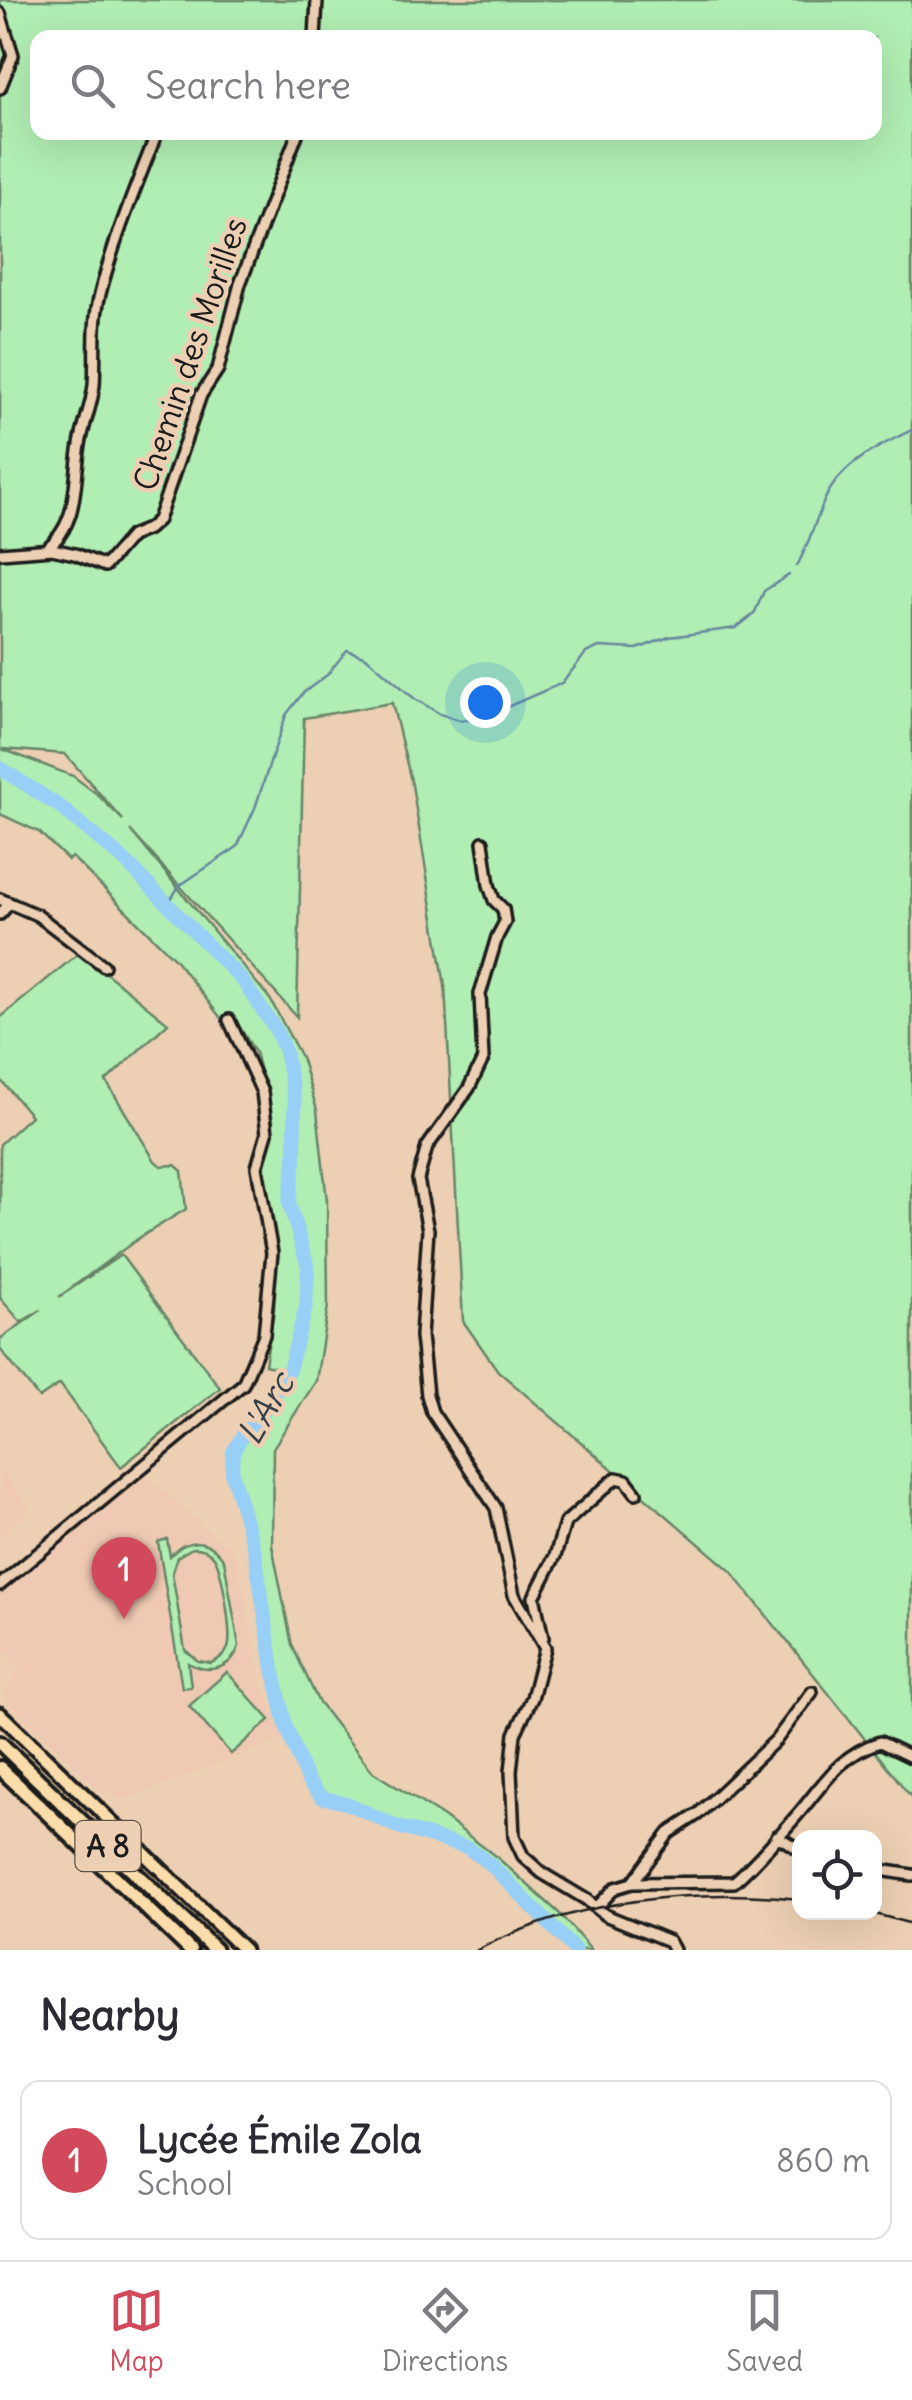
<!DOCTYPE html>
<meta charset="utf-8">
<style>
body{margin:0;font-family:Delius,sans-serif;background:#f2f2f3;color:#2b2b33}
.controls{position:absolute;right:30px;bottom:30px;display:grid;overflow:hidden;border-radius:20px;box-shadow:0 10px 40px #0002}
.controls button{width:90px;height:90px;display:grid;place-items:center;padding:0;border:0;border-bottom:2px solid #e1e1e2;background:#fff;color:#2b2b33;font:50px sans-serif}
.you{position:absolute;left:485px;top:702px;width:35px;height:35px;margin:-25px;border:8px solid #fff;border-radius:50%;background:#1a73e8;box-shadow:0 0 0 15px #1a73e833}
.badge{display:grid;place-items:center;width:65px;height:65px;border-radius:50%;background:#d1495b;color:#fff;font-size:32px;font-weight:700}
.pin{position:absolute;translate:-50% -82px;filter:drop-shadow(0 2px 5px #0008)}
.pin::after{content:'';position:absolute;top:52px;width:35px;height:30px;background:inherit;clip-path:polygon(0 0,100% 0,50% 100%)}
.list{margin:0;padding:0;list-style:none}
h2{display:flex;justify-content:space-between;align-items:center;height:130px;margin:0;padding:0 40px;font-size:42px}
h2 small{font-size:32px;font-weight:400;color:#7c7c81}
.list li{display:grid;grid-template-columns:65px 1fr auto;gap:30px;align-items:center;box-sizing:border-box;height:160px;margin:0 20px 20px;padding:0 20px;border:2px solid #e1e1e2;border-radius:20px}
.list b{display:block;font-size:38px;white-space:nowrap}
.list p{margin:0;font-size:32px;white-space:nowrap;color:#7c7c81}
.list em{font-size:32px;font-style:normal;color:#7c7c81}
.icon{flex:none;width:55px;height:55px;fill:none;stroke:currentColor;stroke-width:2;stroke-linecap:round;stroke-linejoin:round}
.map{position:relative;flex:none;width:912px;height:1950px;overflow:hidden}
.search{position:absolute;background:#fff;box-shadow:0 10px 40px #0002;left:30px;right:30px;top:30px;height:110px;display:flex;align-items:center;gap:25px;box-sizing:border-box;padding:0 35px;border-radius:20px;color:#7c7c81;font-size:38px}
.sheet{height:310px;background:#fff}
nav{display:flex;justify-content:space-around;align-items:center;box-sizing:border-box;height:140px;border-top:2px solid #e1e1e2;background:#fff;font-size:28px;color:#7c7c81}
nav a{display:grid;justify-items:center;gap:5px}
nav .on{color:#d1495b}
.map>svg:first-child{display:block}
</style>
<div class="map">
<svg width="912" height="1950" viewBox="0 0 912 1950">
<rect width="100%" height="100%" fill="#edd0b3"/>
<filter id="ink" filterUnits="userSpaceOnUse"><feTurbulence type="fractalNoise" baseFrequency=".01" numOctaves="2"/><feDisplacementMap in="SourceGraphic" scale="20" xChannelSelector="R" yChannelSelector="G"/><feConvolveMatrix kernelMatrix="1 2 1 2 8 2 1 2 1" color-interpolation-filters="sRGB"/></filter>
<g filter="url(#ink)">
<path fill="#efc9b3" d="M0 1468 31 1510 0 1536Z
M144 1474 235 1553 262 1685 284 1739 121 1801 112 1792 104 1794 3 1697 4 1691 20 1670 0 1646V1593Z"/>
<path fill="#b1eeb3" stroke="#668568" stroke-width="2.5" fill-rule="evenodd" d="M0 0H912V1798L731 1571 498 1371 463 1321 445 986 412 785 392 703 304 718 297 1017 130 830 270 999 301 1057 317 1110 327 1201 328 1306 316 1381 273 1448 272 1545 292 1645 319 1703 373 1772 444 1817 499 1859 559 1913 591 1950H575L491 1865 468 1848 395 1826 349 1804 321 1797 307 1780 286 1726 253 1545 232 1474 233 1452 244 1433 261 1416 289 1371 265 1365 274 1310 276 1255 264 1172 273 1120 255 1052 233 1016 224 1022 175 959 72 857 68 860 39 832 0 814ZM38 38H874V132H38ZM2 749 65 754 123 820 97 794 73 776Z
M80 952 168 1023 106 1081 155 1161 161 1166 175 1165 182 1171 186 1209 139 1238 59 1297 121 1255 220 1388 121 1467 60 1384 39 1398 0 1349V1339L41 1310 21 1322 0 1298V1144L31 1116 0 1079V1018Z
M167 1539 170 1556C188 1536 209 1538 224 1560L239 1646C231 1670 209 1674 188 1663L191 1687 182 1688 158 1542ZM192 1548C200 1548 207 1549 213 1556 222 1565 233 1637 228 1648 225 1656 218 1660 211 1663L198 1661 185 1650 172 1573 177 1557Z
M227 1672 270 1720 231 1754 189 1706Z"/>
<g fill="none" stroke-linecap="round" stroke-linejoin="round">
<path stroke="#66879f" stroke-width="2.5" d="M797 566C809 544 815 521 825 499 841 464 879 446 912 430
M168 904 179 886 237 847 255 808 286 715 303 693 327 675 347 650 366 657 415 699 440 714 460 720 482 718 562 683 586 653 599 647 637 649 669 637 736 628 754 614 764 591 789 575"/>
<path stroke="#97cff6" stroke-width="14" d="M0 768 59 806 123 859 242 980 276 1030 285 1051 295 1102V1161L289 1203 308 1267 306 1307 289 1370 261 1416 244 1433 233 1452 232 1474 255 1552 273 1668 286 1726 307 1780 321 1797 349 1804 395 1826 468 1848 491 1865 575 1950"/>
<g stroke="#1c1c1c" stroke-width="16">
<path id="minor" d="M0 13 13 55 0 88
M315 38 317 0
M46 549C80 523 73 483 80 445 83 425 92 405 94 385 96 354 92 325 100 294 114 239 136 187 156 135
M0 553 52 549 75 554 105 566 131 536 148 529 158 520 201 395 218 369 240 284 298 132
M483 842 489 885 494 900 503 909 505 922 497 937 480 994 483 1059 469 1088 427 1147 418 1179 428 1230 421 1336 427 1395 432 1412 496 1508 514 1595 545 1648 532 1698 515 1734 511 1771 514 1837 523 1856 542 1873 587 1900 605 1915 669 1941 674 1950
M0 899 37 915 104 966
M0 914 10 903
M0 1585 243 1384 264 1335 272 1253 257 1167 267 1133 262 1092 229 1020
M543 1638 534 1597 555 1556 565 1523 616 1478 626 1480 636 1493
M777 1836 800 1850
M874 1869 912 1875
M632 1883 734 1882C755 1864 780 1835 799 1813 824 1783 841 1754 880 1742L911 1757
M597 1907 615 1888 632 1883 669 1833 698 1814 776 1740 812 1692"/>
</g>
<g stroke="#1c1c1c" stroke-width="19">
<path id="major" d="M0 1714 244 1950"/>
</g>
<g stroke="#1c1c1c" stroke-width="20">
<path id="highway" d="M0 1743 215 1950
M0 1768 190 1950"/>
</g>
<use href="#minor" stroke="#edd0b3" stroke-width="9"/>
<use href="#major" stroke="#faddab" stroke-width="11"/>
<use href="#highway" stroke="#faddab" stroke-width="12"/>
<path stroke="#1c1c1c" stroke-width="2.5" d="M868 1912 912 1924
M477 1950C576 1899 691 1888 800 1899"/>
</g>
</g>
<g text-anchor="middle" dominant-baseline="central" stroke-width="9" stroke-linejoin="round" paint-order="stroke">
<rect fill="#edd0b3" stroke="#5b5249" stroke-width="2.5" x="75.5" y="1821" width="65" height="50" rx="8"/>
<g font-size="30" font-weight="bold" fill="#1c1c1c">
<text x="108" y="1846">A 8</text>
</g>
<g font-size="32" fill="#1c1c1c" stroke="#edd0b3">
<text transform="translate(190 354) rotate(-71)">Chemin des Morilles</text>
</g>
<g font-size="35" font-style="italic" fill="#354048" stroke="#edd0b3">
<text transform="translate(265 1408) rotate(-60)">L'Arc</text>
</g>
</g>
</svg>
<div class="controls">
<button><svg class="icon" aria-label="locate" viewBox="0 0 24 24"><circle cx="12" cy="12" r="6"/><path d="M12 2v4M12 18v4M2 12h4M18 12h4"/></svg></button>
</div>
<div class="you"></div>
<div class="pin badge" style="left:124px;top:1619px">1</div>
<div class="search"><svg class="icon" aria-label="search" viewBox="0 0 24 24"><circle cx="10" cy="10" r="6"/><path d="M15 15l6 6"/></svg>Search here</div>
</div>
<section class="sheet">
<h2>Nearby<small></small></h2>
<ul class="list">
<li><span class="badge">1</span><div><b>Lycée Émile Zola</b><p>School</p></div><em>860 m</em></li>
</ul>
</section>
<nav>
<a class="on"><svg class="icon" aria-label="map" viewBox="0 0 24 24"><path d="M3 6l6-2 6 2 6-2v14l-6 2-6-2-6 2zM9 4v14M15 6v14"/></svg>Map</a>
<a><svg class="icon" aria-label="directions" viewBox="0 0 24 24"><path d="M12 3l9 9-9 9-9-9zM9 14v-3h6M13 9l2 2-2 2"/></svg>Directions</a>
<a><svg class="icon" aria-label="saved" viewBox="0 0 24 24"><path d="M7 4h10v16l-5-4-5 4z"/></svg>Saved</a>
</nav>
